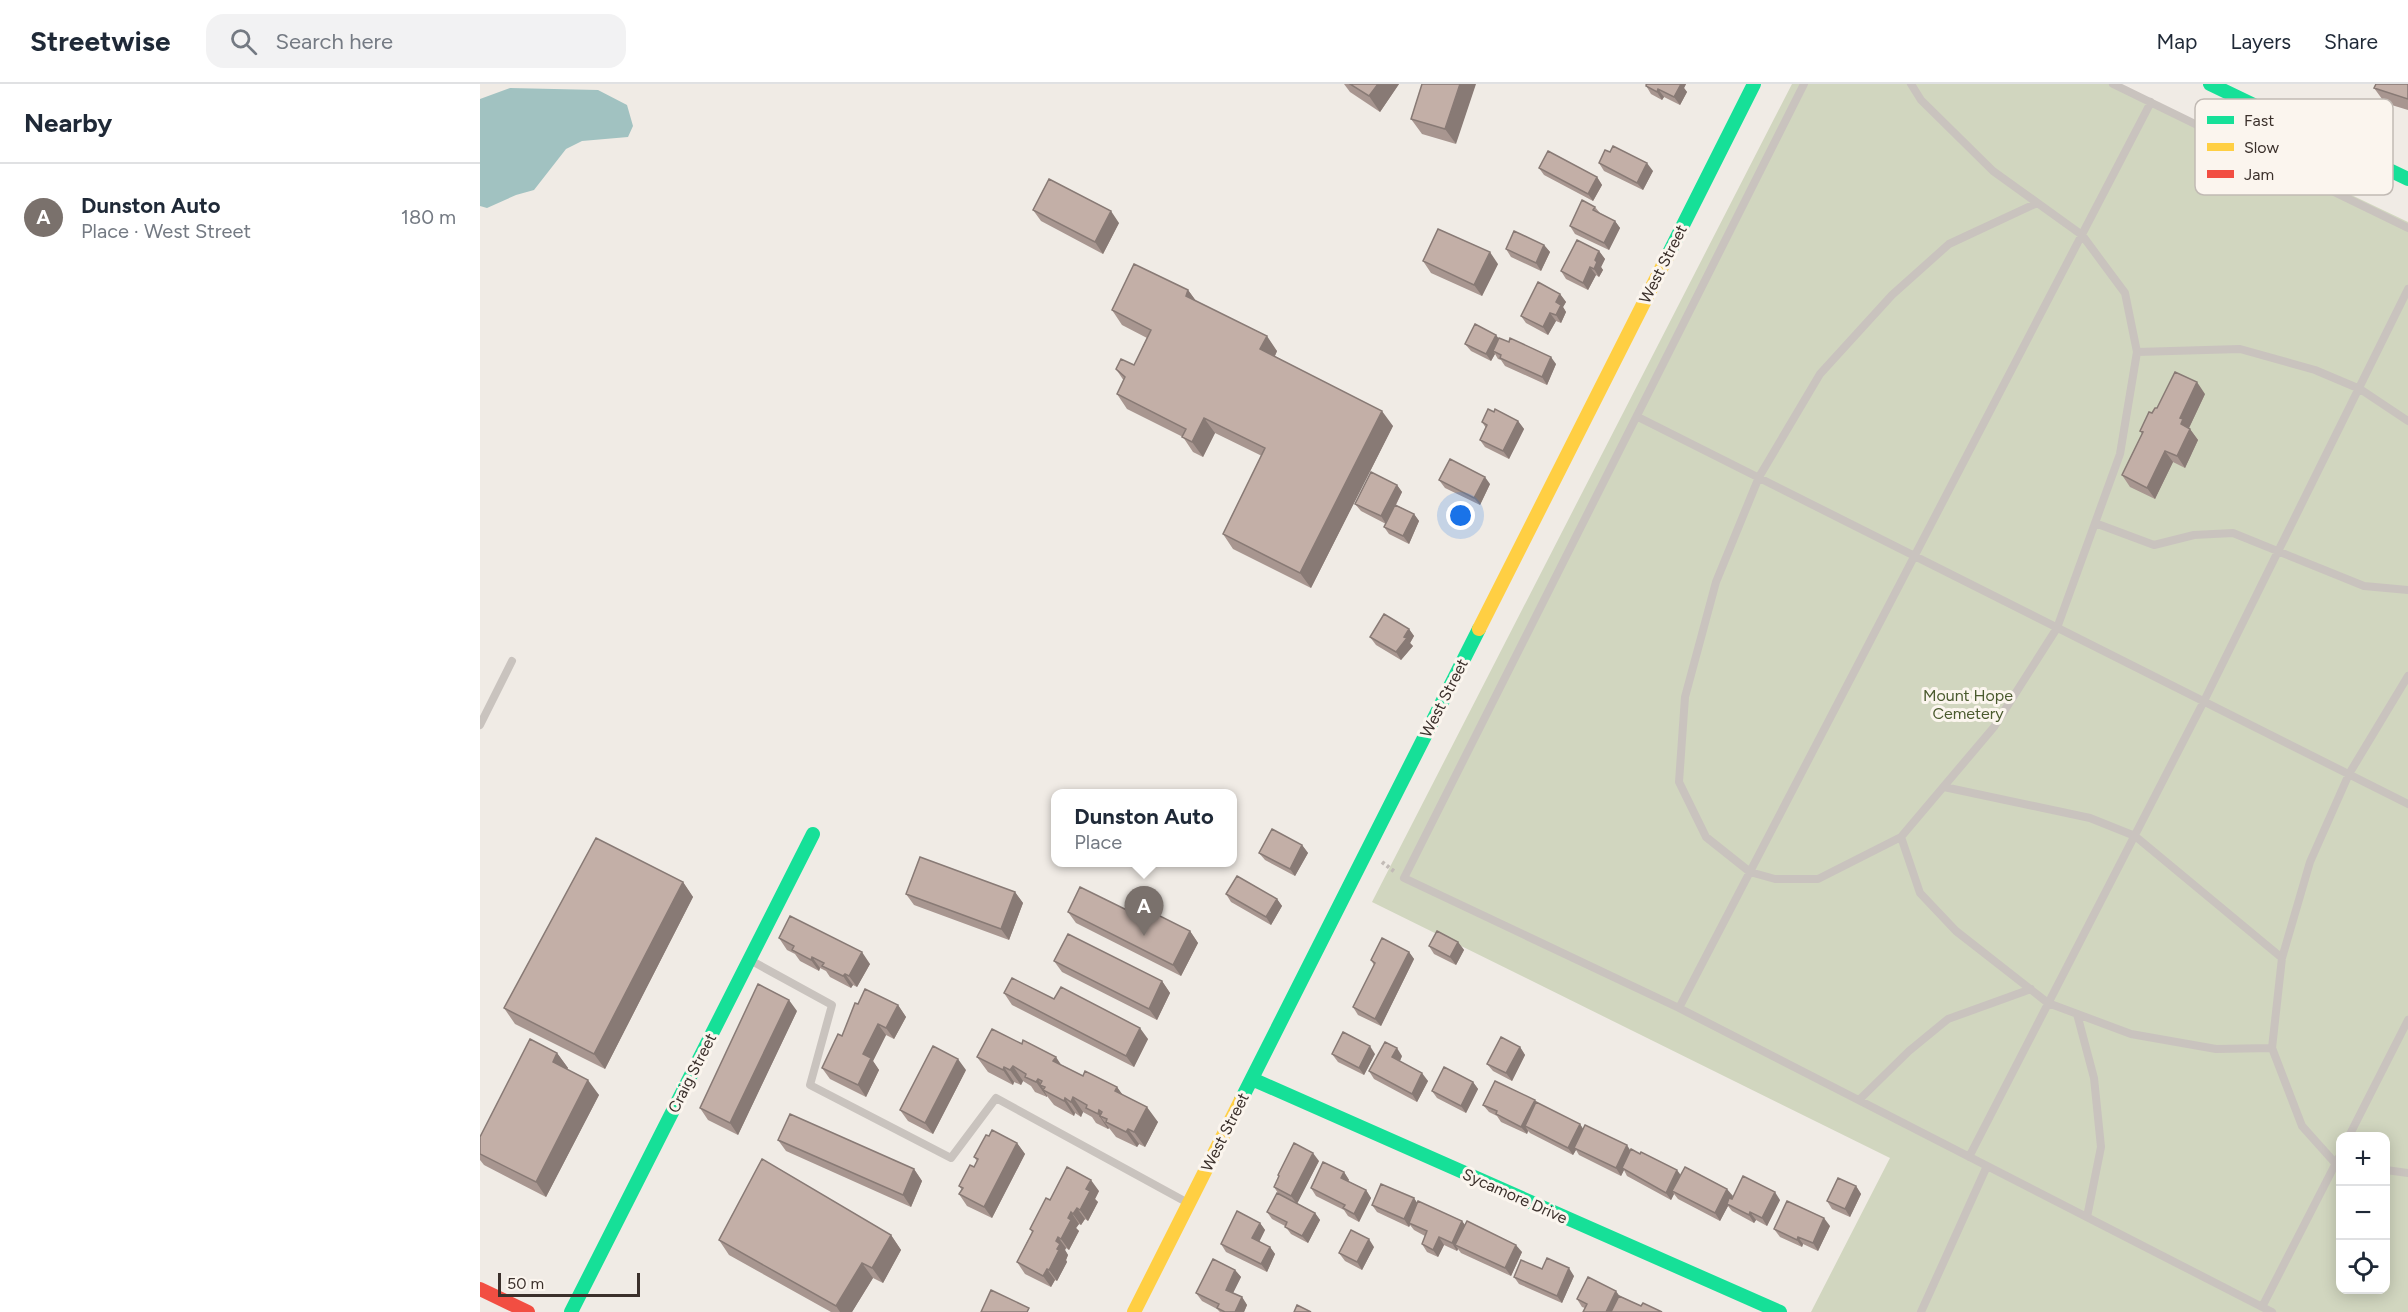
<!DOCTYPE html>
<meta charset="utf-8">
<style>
body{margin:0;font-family:Figtree,sans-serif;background:#f2f2f3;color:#1f2937}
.controls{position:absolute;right:18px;bottom:18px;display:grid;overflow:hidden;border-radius:12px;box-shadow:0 3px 15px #0003}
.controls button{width:54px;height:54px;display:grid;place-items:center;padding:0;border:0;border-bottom:2px solid #e0e1e3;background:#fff;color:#1f2937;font:30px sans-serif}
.scale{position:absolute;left:18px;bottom:15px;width:142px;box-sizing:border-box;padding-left:6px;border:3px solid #3b302b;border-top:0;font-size:16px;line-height:21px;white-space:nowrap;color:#3b302b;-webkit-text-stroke:4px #fbf5ee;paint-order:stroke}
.you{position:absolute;left:981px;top:432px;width:21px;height:21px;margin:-15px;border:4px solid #fff;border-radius:50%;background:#1a73e8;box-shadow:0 0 0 9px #1a73e833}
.badge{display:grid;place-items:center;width:39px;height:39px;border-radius:50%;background:#7a716c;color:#fff;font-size:20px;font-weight:700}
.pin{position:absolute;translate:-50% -50px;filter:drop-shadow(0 2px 3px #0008)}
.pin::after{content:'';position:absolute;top:32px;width:21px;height:18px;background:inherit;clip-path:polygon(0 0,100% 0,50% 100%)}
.popup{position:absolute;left:571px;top:705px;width:186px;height:78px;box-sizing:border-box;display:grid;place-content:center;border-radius:12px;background:#fff;filter:drop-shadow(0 2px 4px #0005);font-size:20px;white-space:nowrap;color:#747a83}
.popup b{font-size:22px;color:#1f2937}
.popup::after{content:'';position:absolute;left:50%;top:100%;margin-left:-12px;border:12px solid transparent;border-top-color:#fff}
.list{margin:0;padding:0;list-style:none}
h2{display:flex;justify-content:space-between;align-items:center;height:78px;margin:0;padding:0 24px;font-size:26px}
h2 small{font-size:20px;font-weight:400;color:#747a83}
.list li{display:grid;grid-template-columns:39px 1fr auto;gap:18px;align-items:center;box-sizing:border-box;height:108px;padding:0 24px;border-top:2px solid #e0e1e3}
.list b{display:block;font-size:22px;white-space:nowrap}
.list p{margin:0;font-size:20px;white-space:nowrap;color:#747a83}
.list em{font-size:20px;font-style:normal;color:#747a83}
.icon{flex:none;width:33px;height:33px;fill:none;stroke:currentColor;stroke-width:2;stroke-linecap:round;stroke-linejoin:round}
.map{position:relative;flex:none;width:1928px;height:1228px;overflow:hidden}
header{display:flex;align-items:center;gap:36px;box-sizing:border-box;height:84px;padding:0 30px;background:#fff;border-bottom:2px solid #e0e1e3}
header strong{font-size:28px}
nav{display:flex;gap:33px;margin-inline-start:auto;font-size:21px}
.search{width:420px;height:54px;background:#f2f2f3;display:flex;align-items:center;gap:15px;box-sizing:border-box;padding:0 21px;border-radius:18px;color:#747a83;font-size:22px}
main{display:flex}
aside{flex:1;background:#fff}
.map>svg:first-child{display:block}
</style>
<header>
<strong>Streetwise</strong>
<div class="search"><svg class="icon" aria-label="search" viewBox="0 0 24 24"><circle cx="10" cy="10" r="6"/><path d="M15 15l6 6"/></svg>Search here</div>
<nav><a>Map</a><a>Layers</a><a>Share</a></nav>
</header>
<main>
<aside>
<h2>Nearby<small></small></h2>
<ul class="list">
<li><span class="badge">A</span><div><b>Dunston Auto</b><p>Place · West Street</p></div><em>180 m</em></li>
</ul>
</aside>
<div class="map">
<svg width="1928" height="1228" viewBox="0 0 1928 1228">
<rect width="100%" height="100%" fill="#f0ebe5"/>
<path fill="#d1d6bf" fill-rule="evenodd" d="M1312 0H1639L1928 138V1228H1331L1410 1074 892 818ZM1860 1052H1906V1206H1860Z"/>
<path fill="#a1c2c1" d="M30 4 118 6 147 21 153 42 148 53 102 57 86 65 54 106 36 111 7 124 0 122V15Z"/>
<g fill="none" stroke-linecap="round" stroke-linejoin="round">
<path stroke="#c2bbb6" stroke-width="4" stroke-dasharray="3 3" stroke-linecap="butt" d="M902 778 915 788"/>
<path stroke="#c9c3be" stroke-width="8" d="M1324 0 924 794 1199 924 1792 1228
M1431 0 1441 16 1513 87 1602 151 1645 209 1657 268 1640 370 1577 544 1514 643 1421 753 1338 795H1295L1270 788 1226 753 1199 698 1205 613 1236 498 1279 393 1340 290 1412 211 1469 160 1557 119
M1633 0 1928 144
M1657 268 1760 265 1835 286 1880 305 1928 337
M1158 333 1928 720
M1615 439 1674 461 1714 451 1753 449 1884 502 1928 506
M0 641 32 577
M1464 703 1610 734 1655 752 1802 874
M1421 753 1440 809 1476 847 1568 919 1651 950 1736 965 1792 964
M270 876 352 921 330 1001 471 1074 516 1014 708 1119
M1199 924 1671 18
M1597 930 1614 994 1621 1063 1607 1133
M1379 1016 1429 967 1468 935 1551 905
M1869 1052 1928 936
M1489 1073 1724 617 1928 205
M1860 1081 1856 1080 1822 1042 1792 964 1802 874 1830 778 1869 690 1928 592
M1906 1086 1928 1089
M1782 1223 1860 1071
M1441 1228 1507 1082"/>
<path stroke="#16e098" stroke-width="14" d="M1730 0 1928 95
M1188 171 1274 0
M772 995 1300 1228
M761 1016 999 545
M91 1228 333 750"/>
<path stroke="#ffcf43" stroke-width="14" d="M999 545 1188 171
M654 1228 761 1016"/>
<path stroke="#f24e42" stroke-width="14" d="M0 1205 48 1228"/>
</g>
<path fill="#a89690" d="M864 0H919L900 28 870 8Z
M942 0 976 60 942 50 931 35Z
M1165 0H1206L1204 4 1207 8 1200 21 1184 13 1182 16 1171 10Z
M1928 0V26L1905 19 1894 4Z
M1119 79 1173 87 1163 106 1124 87Z
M1059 84 1117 93 1122 101 1113 117 1064 91Z
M1115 123 1120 129 1135 137 1140 144 1129 166 1095 150 1090 142Z
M553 126 639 139 623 170 561 137Z
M1064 161 1070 168 1061 187 1031 173 1026 165Z
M1119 167 1125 175 1121 183 1123 186 1119 193 1116 191 1108 206 1086 195 1081 187Z
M943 177 1018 180 1002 212 951 189Z
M708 206 716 217 797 267 795 272 913 342 831 504 753 465 743 450 782 372 735 349 723 373 713 368 703 353 647 325 637 310 644 297 636 285 654 281 667 254 642 241 632 226Z
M1080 210 1086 218 1083 223 1086 228 1081 239 1076 237 1068 251 1046 239 1041 232Z
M1016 251 1019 255 1076 280 1067 301 1025 282 1021 276 1018 275 1015 270 1011 277 991 267 985 260Z
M1725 310 1709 344 1718 356 1705 384 1693 378 1675 415 1650 403 1642 391 1662 350 1660 347 1672 329 1677 324Z
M1038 337 1044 345 1029 375 1005 363 1000 356 1006 344 1002 338Z
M959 396 1010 400 1000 421 965 404Z
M917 401 922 408 916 421 934 430 939 437 929 460 909 450 904 443 906 440 881 427 875 420Z
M929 545 934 552 930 559 933 562 921 576 896 561 890 553Z
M822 761 828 769 815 792 785 776 779 769Z
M203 798 213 813 125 985 35 940 24 924Z
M535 808 543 819 529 856 434 821 426 810Z
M746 810 797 815 802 822 791 841 751 818Z
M588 828 663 834 710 847 718 859 701 892 596 839Z
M299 854 390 880 377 903 373 901 371 904 350 893 346 887 340 884 339 887 320 877 315 870 307 866Z
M978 858 984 866 976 881 954 870 949 862Z
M929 868 934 875 901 942 878 931 873 923 894 881 891 876Z
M574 877 682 897 690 909 677 936 582 888Z
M524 909 574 915 668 955 654 983 532 921Z
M418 921 426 933 414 955 406 951 393 977 399 986 386 1013 350 995 342 984 362 952Z
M317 927 258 1051 228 1036 220 1024Z
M1040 963 1045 971 1032 997 1013 987 1007 980Z
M77 969 88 984 87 985 119 1011 66 1113 4 1081 0 1076V1053Z
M852 970H895L884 991 858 978Z
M922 972 920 977 948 997 937 1018 894 995 889 987Z
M497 973 582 981 603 992 637 1003 642 1011 678 1038 665 1063 659 1060 657 1063 636 1053 629 1044 628 1045 616 1039 612 1033 603 1028 601 1033 595 1029 594 1032 574 1021 567 1012V1013L555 1008 551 1002 543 997 541 1001 534 998 533 1001 508 988Z
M486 986 453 1050 428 1037 420 1026Z
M993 998 998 1005 986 1029 957 1014 952 1007Z
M1056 1018 1100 1040 1103 1045 1201 1091 1253 1112 1252 1115 1300 1116 1287 1142 1276 1136 1274 1139 1252 1127 1248 1122 1240 1137 1198 1115 1194 1110 1191 1116 1147 1092 1144 1086 1141 1092 1099 1071 1096 1066 1093 1071 1050 1049 1048 1047 1047 1050 1021 1038 1017 1032 1009 1028 1003 1021Z
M509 1052 537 1059 545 1070 512 1134 487 1122 479 1110 482 1106 479 1102 494 1083 497 1077 494 1073Z
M298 1056 434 1085 442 1097 431 1123 306 1067Z
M839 1077 817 1119 835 1129 840 1136 828 1159 811 1150 805 1142 792 1135 787 1128 798 1109 794 1103 799 1093 798 1091Z
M864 1088 869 1096 868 1097 886 1106 891 1114 879 1138 868 1132 864 1126 836 1112 831 1104Z
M1376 1102 1381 1110 1370 1133 1352 1125 1347 1117Z
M619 1107 615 1115 618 1118 608 1137 605 1135 601 1141 599 1140 596 1144 599 1147 589 1166 586 1164 585 1166 588 1171 586 1176 587 1178 577 1197 575 1196 571 1203 545 1190 537 1178 552 1148 550 1145 570 1116Z
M934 1114 937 1119 982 1137 985 1141 1042 1168 1031 1192 981 1169 978 1165 977 1167 964 1161 958 1173 947 1168 942 1160 945 1152 934 1146 930 1141 929 1143 897 1128 892 1121Z
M780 1139 785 1146 779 1158 790 1163 795 1170 787 1188 746 1168 741 1160Z
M1350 1142 1338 1167 1323 1160 1322 1163 1300 1153 1294 1145Z
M411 1151 421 1166 403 1199 393 1194 372 1228H351L249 1171 239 1156Z
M894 1163 882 1186 865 1177 859 1169Z
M1062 1185 1094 1192 1082 1219 1039 1200 1034 1193Z
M755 1186 761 1193 753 1209 762 1213 767 1221 764 1228H740L737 1225 722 1217 716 1209Z
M1140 1212 1161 1222 1182 1228 1105 1224 1102 1223 1097 1215Z"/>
<path fill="#887a75" d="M898 0H919L900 28 889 12Z
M980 0H996L976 60 965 45Z
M1199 0H1206L1204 4 1207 8 1200 21 1194 13Z
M1178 5 1184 13 1182 16 1177 8Z
M1167 79 1173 87 1163 106 1157 99Z
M1117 93 1122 101 1113 117 1108 110Z
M631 127 639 139 623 170 615 158Z
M1135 137 1140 144 1129 166 1124 159Z
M1064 161 1070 168 1061 187 1056 179Z
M1119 167 1125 175 1121 183 1123 186 1119 193 1114 185 1115 176Z
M1010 168 1018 180 1002 212 994 201Z
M1110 183 1116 191 1108 206 1103 199Z
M708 206 719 221 706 212Z
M1080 210 1086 218 1083 223 1086 228 1081 239 1076 231V218Z
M1070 229 1076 237 1068 251 1063 243Z
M1016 251 1021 258 1013 267 1015 270 1011 277 1006 270Z
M787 252 797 267 791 280 780 265Z
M1071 273 1076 280 1067 301 1062 293Z
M1717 298 1725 310 1709 344 1710 345 1718 356 1705 384 1697 372 1701 340 1700 334Z
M902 327 913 342 831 504 820 489Z
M724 334 735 349 723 373 712 358Z
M1038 337 1044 345 1029 375 1023 367Z
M1685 367 1693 378 1675 415 1667 404Z
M1005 393 1010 400 1000 421 994 414Z
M917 401 922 408 906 440 901 432Z
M934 430 939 437 929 460 923 452Z
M929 545 934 552 930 559 933 562 921 576 916 568Z
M822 761 828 769 815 792 810 785Z
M203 798 213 813 125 985 114 970Z
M535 808 543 819 529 856 521 845Z
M797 815 802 822 791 841 786 833Z
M710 847 718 859 701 892 693 881Z
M978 858 984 866 976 881 970 873Z
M382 868 390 880 377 903 369 892Z
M929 868 934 875 901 942 895 935Z
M332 873 340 884 339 887 331 876Z
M365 890 373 901 371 904 363 892Z
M682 897 690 909 677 936 669 925Z
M309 916 317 927 258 1051 250 1039Z
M418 921 426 933 414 955 406 944Z
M398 940 406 951 393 977 399 986 386 1013 378 1001 383 970Z
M660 944 668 955 654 983 646 972Z
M890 962 895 970 884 991 879 984Z
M1040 963 1045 971 1032 997 1026 989Z
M917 964 922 972 918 981 912 973Z
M77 969 88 984 83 993 73 978Z
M576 973 586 988 573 977Z
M478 975 486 986 453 1050 445 1039Z
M533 982 543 997 541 1001 530 986Z
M524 983 534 998 533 1001 523 986Z
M942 989 948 997 937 1018 932 1010Z
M558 995 567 1012V1013L556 998Z
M108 996 119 1011 66 1113 56 1098Z
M993 998 998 1005 986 1029 981 1022Z
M637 1003 648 1018 635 1007Z
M593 1013 603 1028 601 1033 591 1018Z
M585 1014 595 1029 594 1032 584 1017Z
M1055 1016 1060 1023 1045 1042 1048 1047 1047 1050 1041 1043Z
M667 1023 678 1038 665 1063 654 1048Z
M619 1026 624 1034 620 1032 629 1044 628 1045 618 1030Z
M1100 1040 1105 1048 1094 1064 1096 1066 1093 1071 1088 1064Z
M648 1045 659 1060 657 1063 646 1048Z
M537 1059 545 1070 512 1134 504 1123Z
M1147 1061 1152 1069 1142 1084 1144 1086 1141 1092 1136 1084Z
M833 1069 839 1077 817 1120 811 1112Z
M434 1085 442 1097 431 1123 423 1111Z
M1197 1086 1203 1094 1192 1107 1194 1110 1191 1116 1186 1109Z
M864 1088 869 1096 866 1101 861 1094Z
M611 1096 619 1107 615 1115 618 1118 608 1137 600 1126 606 1105Z
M1376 1102 1381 1110 1370 1133 1365 1125Z
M1247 1105 1253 1112 1249 1121 1247 1120 1248 1122 1240 1137 1235 1129Z
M886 1106 891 1114 879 1138 874 1130Z
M1295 1108 1300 1116 1287 1142 1282 1134Z
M934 1114 939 1122 929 1139 930 1141 929 1143 924 1135Z
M597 1124 605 1135 601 1141 593 1130Z
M591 1128 599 1140 596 1144 599 1147 589 1166 581 1155 588 1134Z
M1270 1128 1276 1136 1274 1139 1269 1131Z
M835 1129 840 1136 828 1159 822 1152Z
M1344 1134 1350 1142 1338 1167 1333 1159Z
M982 1137 987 1144 975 1161 978 1165 977 1167 972 1159Z
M780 1139 785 1146 777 1162 772 1154Z
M411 1151 421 1166 403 1199 392 1184Z
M578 1153 586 1164 585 1166 588 1171 586 1176 587 1178 577 1197 569 1186 577 1165 576 1157Z
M959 1153 964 1161 958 1173 953 1166Z
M1318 1153 1323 1160 1322 1163 1317 1156Z
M889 1155 894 1163 882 1186 877 1178Z
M1036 1161 1042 1168 1031 1192 1025 1184Z
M790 1163 795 1170 787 1188 781 1180Z
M382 1179 393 1194 372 1228H360L356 1222Z
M1089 1184 1094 1192 1082 1219 1077 1212Z
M567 1185 575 1196 571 1203 563 1192Z
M755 1186 761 1193 751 1213 746 1206Z
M1136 1207 1141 1214 1135 1228H1126Z
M762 1213 767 1221 764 1228H755Z"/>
<path fill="#c3afa7" stroke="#887a75" stroke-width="1.5" d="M870 0H898L889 12Z
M942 0H980L965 45 931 35Z
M1167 0H1201L1194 13 1178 5 1177 8 1166 2Z
M1896 0H1928V15L1894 4Z
M1133 62 1167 79 1157 99 1119 79 1125 66 1130 68Z
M1068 67 1117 93 1108 110 1059 84Z
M569 95 631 127 615 158 553 126Z
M1102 116 1115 123 1113 126 1135 137 1124 159 1090 142Z
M958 145 1010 168 994 201 943 177Z
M1034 147 1064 161 1056 179 1026 165Z
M1097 156 1119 167 1115 176 1117 178 1114 185 1110 183 1103 199 1081 187Z
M654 180 708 206 706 212 787 252 780 265 902 327 820 489 743 450 785 364 724 334 712 358 702 353 706 345 637 310 645 293 636 285 641 275 654 281 671 246 632 226Z
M1058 198 1080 210 1076 218 1081 221 1076 231 1070 229 1063 243 1041 232Z
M995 240 1016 251 1006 270 985 260Z
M1019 254 1029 258 1030 254 1071 273 1062 293 1020 274 1021 271 1013 267Z
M1695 288 1717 298 1700 334 1703 335 1701 340 1710 345 1697 372 1685 367 1667 404 1642 391 1663 348 1660 347 1669 328 1672 329 1675 324H1677Z
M1008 325 1014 328 1015 325 1038 337 1023 367 1000 356 1007 341 1002 338Z
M970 375 1005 393 994 414 959 396Z
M891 388 917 401 901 432 875 420Z
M915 421 934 430 923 452 904 443Z
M904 530 929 545 924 553 927 554 916 568 890 553Z
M792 745 822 761 810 785 779 769Z
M116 754 203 798 114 970 24 924Z
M440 773 535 808 521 845 426 810Z
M757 792 797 815 786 833 746 810Z
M600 803 663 834 668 826 710 847 693 881 588 828Z
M310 832 382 868 369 892 365 890 363 892 342 882 344 879 332 873 331 876 312 866 314 862 299 854Z
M957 847 978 858 970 873 949 862Z
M588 850 682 897 669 925 574 877Z
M902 854 929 868 895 935 873 923 895 879 891 876Z
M532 894 574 915 581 903 660 944 646 972 524 909Z
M278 900 309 916 250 1039 220 1024Z
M385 905 418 921 406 944 398 940 383 970 391 974 378 1001 342 984 358 950 362 952 375 919 378 920Z
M512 945 542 960 543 956 576 973 573 977 603 992 605 987 637 1003 635 1007 667 1023 654 1048 648 1045 646 1048 626 1038 627 1035 620 1032 622 1028 619 1026 618 1030 606 1024 607 1021 593 1013 591 1018 585 1014 584 1017 563 1006 565 1003 560 1001 562 997 558 995 556 998 545 993 546 990 533 982 530 986 524 983 523 986 497 973Z
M863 948 890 962 879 984 852 970Z
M1021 953 1040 963 1026 989 1007 980Z
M50 955 77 969 73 978 108 996 56 1098 0 1070V1053Z
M905 958 917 964 912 973 942 989 932 1010 889 987Z
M453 962 478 975 445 1039 420 1026Z
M964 983 993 998 981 1022 952 1007Z
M1015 997 1055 1016 1041 1043 1016 1030 1017 1027 1003 1021Z
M1056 1018 1100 1040 1088 1064 1045 1042Z
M310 1030 434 1085 423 1111 298 1056Z
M1105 1041 1147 1061 1136 1084 1094 1064Z
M512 1046 537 1059 504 1123 479 1110 483 1104 479 1102 490 1081 494 1083 498 1075 494 1073 506 1051 509 1052Z
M814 1059 833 1069 811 1112 794 1103 799 1092 798 1091Z
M1151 1065 1160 1070 1161 1068 1197 1086 1186 1109 1142 1084Z
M282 1075 411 1151 392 1184 382 1179 356 1222 239 1156Z
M843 1078 864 1088 861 1094 886 1106 874 1130 863 1124 865 1121 831 1104Z
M587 1083 611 1096 606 1105 610 1107 600 1126 597 1124 593 1130 591 1128 588 1134 591 1136 581 1155 578 1153 576 1157 580 1160 577 1165 579 1166 569 1186 567 1185 563 1192 537 1178 553 1147 550 1145 566 1114 570 1116Z
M1205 1083 1247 1105 1235 1129 1192 1107Z
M1263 1092 1295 1108 1282 1134 1270 1128 1269 1131 1247 1120 1249 1114 1252 1115Z
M1358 1094 1376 1102 1365 1125 1347 1117Z
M901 1100 934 1114 924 1135 892 1121Z
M797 1109 835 1129 822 1152 805 1143 807 1138 787 1128Z
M938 1117 982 1137 972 1159 959 1153 953 1166 942 1160 947 1147 929 1139Z
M1307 1117 1344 1134 1333 1159 1318 1153 1317 1156 1294 1145Z
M757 1127 780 1139 772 1154 790 1163 781 1180 741 1160Z
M987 1137 1036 1161 1025 1184 975 1161Z
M871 1146 889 1155 877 1178 859 1169Z
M1067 1174 1089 1184 1077 1212 1034 1193 1041 1176 1062 1185Z
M733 1175 755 1186 746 1206 762 1213 755 1228H745L737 1224 739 1220 716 1209Z
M1108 1193 1136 1207 1126 1228H1103L1107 1220 1097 1215Z
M511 1206 549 1224 547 1228H501Z
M1139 1212 1161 1222 1163 1219 1182 1228H1131Z
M817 1221 831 1228H814Z"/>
<g text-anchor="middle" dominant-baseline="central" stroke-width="6" stroke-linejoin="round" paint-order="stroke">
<g font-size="16" fill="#3b302b" stroke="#fbf5ee">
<text transform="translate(1183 180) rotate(-63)">West Street</text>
<text transform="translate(964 614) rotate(-63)">West Street</text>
<text transform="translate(212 989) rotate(-63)">Craig Street</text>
<text transform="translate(745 1048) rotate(-63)">West Street</text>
<text transform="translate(1035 1112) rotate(24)">Sycamore Drive</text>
</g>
<g font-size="16" fill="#4a5a2e" stroke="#fbf5ee">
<text x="1488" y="611">Mount Hope<tspan x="1488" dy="18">Cemetery</tspan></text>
</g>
</g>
<rect x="1715" y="15" width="198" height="96" rx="9" fill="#fbf5ee" stroke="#c1bab4" stroke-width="1.5"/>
<rect x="1727" y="32" width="27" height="8" fill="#16e098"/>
<rect x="1727" y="59" width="27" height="8" fill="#ffcf43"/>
<rect x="1727" y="86" width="27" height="8" fill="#f24e42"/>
<g font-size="16" fill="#3b302b">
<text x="1764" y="42">Fast</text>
<text x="1764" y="69">Slow</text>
<text x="1764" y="96">Jam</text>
</g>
</svg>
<div class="controls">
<button>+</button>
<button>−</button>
<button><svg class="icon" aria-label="locate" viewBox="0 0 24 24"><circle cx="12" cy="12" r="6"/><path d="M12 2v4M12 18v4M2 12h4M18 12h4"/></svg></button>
</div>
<div class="scale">50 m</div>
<div class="you"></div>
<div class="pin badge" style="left:664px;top:852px">A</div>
<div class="popup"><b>Dunston Auto</b>Place</div>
</div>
</main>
